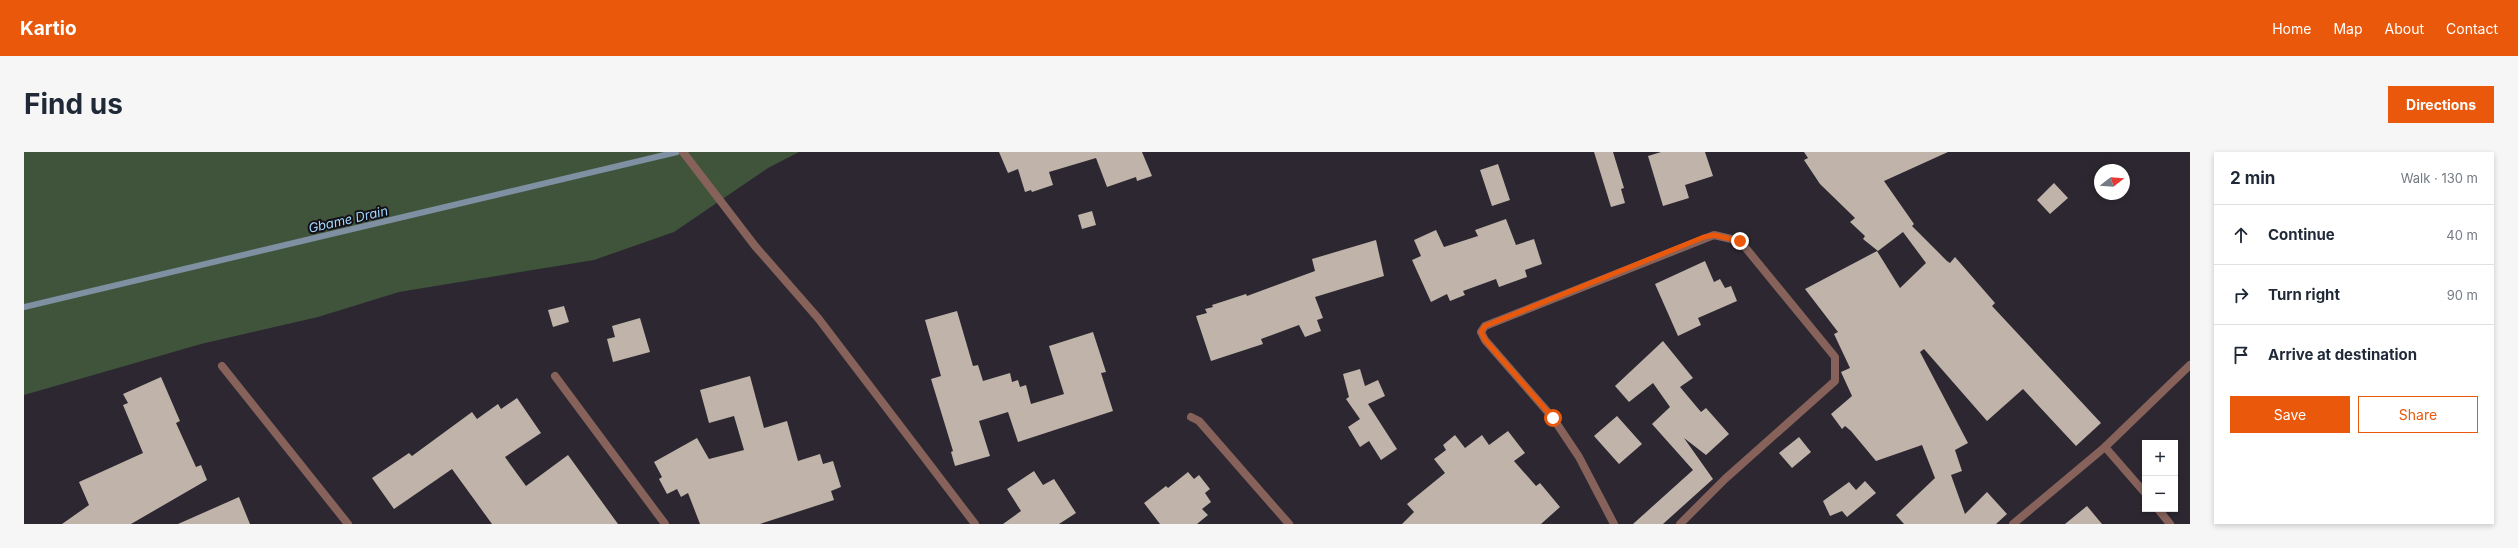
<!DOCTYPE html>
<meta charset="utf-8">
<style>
body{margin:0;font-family:Inter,sans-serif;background:#f6f6f7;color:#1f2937}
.controls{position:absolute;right:12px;bottom:12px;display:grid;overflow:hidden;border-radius:0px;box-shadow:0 2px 6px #0003}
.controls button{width:36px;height:36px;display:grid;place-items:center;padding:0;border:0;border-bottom:1px solid #e0e1e3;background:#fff;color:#1f2937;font:20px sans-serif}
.compass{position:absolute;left:2070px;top:12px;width:36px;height:36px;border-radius:50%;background:#fff;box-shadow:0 2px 6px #0003;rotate:73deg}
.stop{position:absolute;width:12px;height:12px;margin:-9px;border:3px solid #ea580c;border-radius:50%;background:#fff}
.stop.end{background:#ea580c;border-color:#fff;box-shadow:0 1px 4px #0008}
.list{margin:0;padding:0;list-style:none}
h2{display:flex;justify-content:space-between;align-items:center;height:52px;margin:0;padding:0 16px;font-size:17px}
h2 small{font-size:13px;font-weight:400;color:#747a83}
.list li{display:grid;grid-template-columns:26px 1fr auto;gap:12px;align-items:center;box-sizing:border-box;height:60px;padding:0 16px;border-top:1px solid #e0e1e3}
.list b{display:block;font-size:15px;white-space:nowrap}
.list em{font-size:13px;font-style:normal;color:#747a83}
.actions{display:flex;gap:8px;padding:12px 16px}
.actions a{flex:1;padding:9px 0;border:1px solid #ea580c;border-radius:0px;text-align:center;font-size:14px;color:#ea580c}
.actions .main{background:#ea580c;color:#fff}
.icon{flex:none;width:22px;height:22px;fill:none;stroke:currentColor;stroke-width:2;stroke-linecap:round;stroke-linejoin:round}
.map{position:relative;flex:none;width:2166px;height:372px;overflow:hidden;border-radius:0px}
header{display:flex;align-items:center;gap:24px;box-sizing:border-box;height:56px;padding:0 20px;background:#ea580c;color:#fff}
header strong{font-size:19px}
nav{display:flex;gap:22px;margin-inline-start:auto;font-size:14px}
.intro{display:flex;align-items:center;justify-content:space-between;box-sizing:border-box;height:96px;padding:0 24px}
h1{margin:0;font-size:28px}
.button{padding:10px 18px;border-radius:0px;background:#ea580c;color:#fff;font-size:14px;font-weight:700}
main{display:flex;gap:24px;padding:0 24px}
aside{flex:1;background:#fff;border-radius:0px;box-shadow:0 2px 6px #0003}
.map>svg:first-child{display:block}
</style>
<header>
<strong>Kartio</strong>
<nav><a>Home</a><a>Map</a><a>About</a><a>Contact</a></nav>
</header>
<div class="intro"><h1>Find us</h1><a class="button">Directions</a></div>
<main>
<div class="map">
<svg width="2166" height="372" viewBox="0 0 2166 372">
<rect width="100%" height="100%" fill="#2c2730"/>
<path fill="#40543c" d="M0 0H775L744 16 650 80 570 108 375 140 294 165 177 192 0 243Z"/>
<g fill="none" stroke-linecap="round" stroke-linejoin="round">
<path stroke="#7e90a1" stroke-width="6" d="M0 155 653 0"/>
</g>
<path fill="#bfb3aa" d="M975 0H1118L1128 24 1113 29 1112 25 1083 35 1072 6 1025 20 1029 33 1008 40 1007 38 1001 40 994 17 984 21Z
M1570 0H1589L1600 36 1597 37 1601 51 1587 55Z
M1637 0H1681L1689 24 1661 33 1665 46 1639 54 1624 4Z
M1780 0H1924L1860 29 1890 72 1888 74 1923 109 1926 111 1931 105 1971 151 1968 154 2077 271 2052 294 1999 237 1963 269 1900 197 1896 200 1944 291 1931 298 1938 319 1927 323 1941 362 1963 340 1983 362 1972 372H1880L1872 363 1911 326 1898 293 1852 309 1827 279 1821 274 1818 277 1807 262 1828 244 1817 220 1826 216 1810 182 1814 180 1781 137 1853 99 1876 136 1902 111 1879 80 1854 99 1839 87 1841 84 1826 70 1831 66 1796 32 1780 8 1784 6Z
M1474 12 1486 48 1468 54 1456 18Z
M2030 31 2044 46 2026 62 2013 48Z
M1068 59 1072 73 1058 77 1054 63Z
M1482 67 1492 93 1510 87 1518 112 1501 118 1503 125 1475 135 1472 127 1439 139 1441 143 1426 149 1423 142 1407 150 1388 108 1397 104 1390 88 1412 78 1420 95 1454 84 1451 78Z
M1352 88 1360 124 1291 145 1299 166 1293 168 1297 179 1281 185 1275 173 1237 187 1239 192 1187 209 1172 164 1183 161 1181 157 1189 155 1188 153 1222 142 1223 144 1291 119 1288 107Z
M1681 109 1690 130 1696 127 1701 136 1707 134 1713 149 1674 166 1677 173 1654 184 1631 132Z
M540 154 545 170 529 175 524 158Z
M933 159 949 214 954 213 959 229 986 221 988 230 994 228 996 235 1002 233 1007 252 1040 242 1025 194 1069 180 1082 220 1077 221 1089 259 994 290 984 260 955 269 966 304 931 314 927 300 929 299 907 227 917 224 901 168Z
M616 166 626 200 589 210 583 187 591 185 588 174Z
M1639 189 1669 226 1656 235 1677 260 1682 256 1705 282 1682 303 1660 286 1689 327 1639 372H1609L1669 318 1628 272 1646 255 1629 231 1605 250 1591 234Z
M1336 217 1341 234 1354 228 1361 244 1344 252 1373 297 1357 308 1345 289 1336 295 1324 275 1336 267 1322 247 1325 245 1319 222Z
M726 224 740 276 763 269 774 309 796 302 799 312 809 309 817 335 807 339 810 348 736 372H676L664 341 657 345 653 337 643 342 635 327 638 325 630 310 673 286 685 307 720 298 710 264 685 271 676 238Z
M137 225 156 269 152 271 172 315 177 313 183 328 107 372H38L65 353 55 330 119 301 99 253 104 251 99 242Z
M493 246 517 281 481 305 502 334 544 303 594 372H468L428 317 370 357 348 326 385 301 388 304 448 260 453 267 474 252 477 257Z
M1593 264 1618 292 1595 312 1570 284Z
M1484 279 1501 301 1490 309 1512 334 1516 331 1536 355 1517 372H1378L1390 360 1383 352 1421 321 1410 307 1422 298 1419 293 1431 283 1441 296 1458 283 1465 293Z
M1775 285 1787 300 1768 316 1755 301Z
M1010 319 1019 333 1030 327 1052 361 1035 372H979L997 359 983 337Z
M1164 320 1170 327 1175 323 1186 337 1181 341 1187 350 1178 357 1184 363 1173 372H1136L1120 351 1142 334 1144 336Z
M1841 329 1852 341 1823 365 1818 359 1806 364 1799 349 1825 330 1832 338Z
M215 345 226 372H154Z
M2063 354 2078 372H2041Z"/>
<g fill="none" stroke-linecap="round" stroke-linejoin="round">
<path stroke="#86625b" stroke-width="8" d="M2081 295 2166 213"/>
<path stroke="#86625b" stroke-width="8" d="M659 0 731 94 794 166 951 372
M198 214 324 372
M531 224 641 372
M1167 265 1175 269 1265 372
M2134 357 2146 372
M1590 372 1555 305 1529 266 1461 188 1457 180 1461 174 1690 83 1716 89 1811 205V229L1701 327 1656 372
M1989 372 2081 295 2121 341"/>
</g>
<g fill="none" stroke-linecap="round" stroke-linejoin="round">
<path stroke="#ea580c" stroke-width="5" d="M1529 266 1461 188 1457 180 1461 174 1680 85 1690 83 1716 89"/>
</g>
<g text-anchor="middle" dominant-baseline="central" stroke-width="4" stroke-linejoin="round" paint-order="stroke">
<g font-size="13" font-style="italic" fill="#a3d6fe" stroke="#131115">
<text transform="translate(324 67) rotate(-13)">Gbame Drain</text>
</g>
</g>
</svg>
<div class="controls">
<button>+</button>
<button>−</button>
</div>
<svg class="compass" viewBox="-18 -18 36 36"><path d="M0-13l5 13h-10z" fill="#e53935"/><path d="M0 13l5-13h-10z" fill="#747a83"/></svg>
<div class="stop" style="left:1529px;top:266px"></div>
<div class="stop end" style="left:1716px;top:89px"></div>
</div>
<aside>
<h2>2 min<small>Walk · 130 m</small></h2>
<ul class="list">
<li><svg class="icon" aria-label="ahead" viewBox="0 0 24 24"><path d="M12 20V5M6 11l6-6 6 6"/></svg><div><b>Continue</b></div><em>40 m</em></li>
<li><svg class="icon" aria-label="right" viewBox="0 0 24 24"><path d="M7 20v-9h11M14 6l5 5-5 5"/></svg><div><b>Turn right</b></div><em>90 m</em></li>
<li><svg class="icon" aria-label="arrive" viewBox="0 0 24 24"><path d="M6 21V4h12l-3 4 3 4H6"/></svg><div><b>Arrive at destination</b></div></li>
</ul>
<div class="actions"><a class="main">Save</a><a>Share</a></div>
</aside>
</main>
